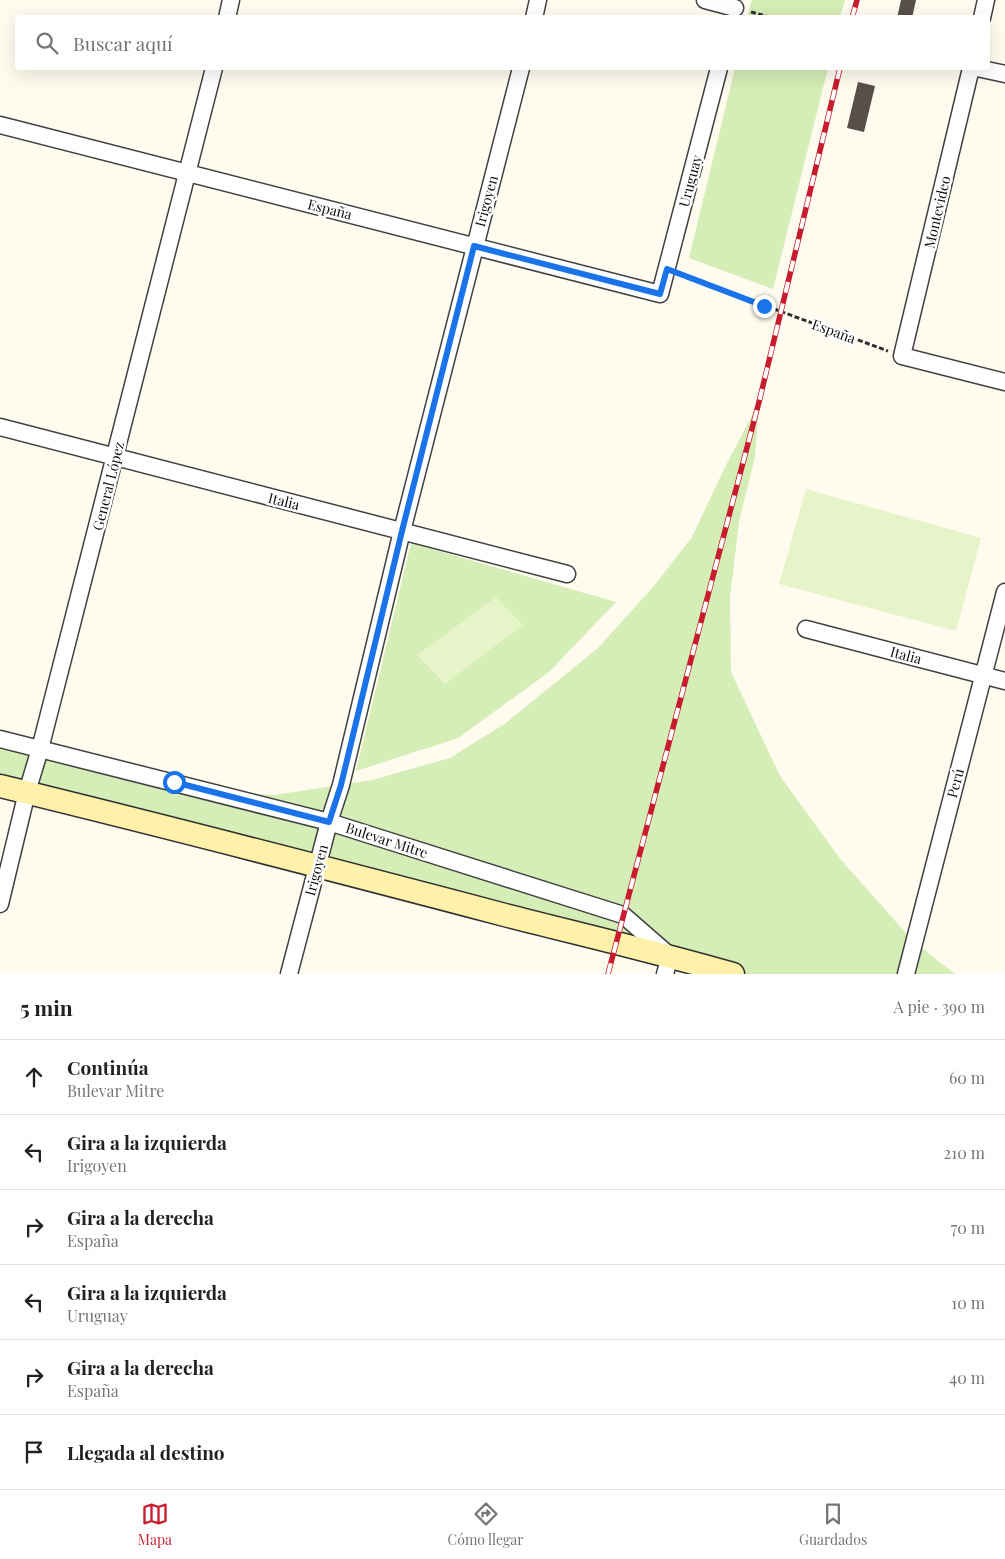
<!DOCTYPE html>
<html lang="es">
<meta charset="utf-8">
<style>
body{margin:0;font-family:"Playfair Display",serif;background:#f6f6f6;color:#222}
.stop{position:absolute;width:15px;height:15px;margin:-11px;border:4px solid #1a73e8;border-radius:50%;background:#fff}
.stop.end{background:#1a73e8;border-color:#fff;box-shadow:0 1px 5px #0008}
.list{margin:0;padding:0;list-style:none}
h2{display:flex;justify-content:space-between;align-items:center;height:65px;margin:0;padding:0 20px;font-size:21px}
h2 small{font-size:16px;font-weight:400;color:#767676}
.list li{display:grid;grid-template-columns:32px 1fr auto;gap:15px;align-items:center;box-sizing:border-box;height:75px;padding:0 20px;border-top:1px solid #e0e0e0}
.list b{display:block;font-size:19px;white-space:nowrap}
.list p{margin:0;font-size:16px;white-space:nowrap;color:#767676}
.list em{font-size:16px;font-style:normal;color:#767676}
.icon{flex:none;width:28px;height:28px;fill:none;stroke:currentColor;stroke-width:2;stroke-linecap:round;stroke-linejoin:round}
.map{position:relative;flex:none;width:1005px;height:974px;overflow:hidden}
.search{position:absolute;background:#fff;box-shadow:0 5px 20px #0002;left:15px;right:15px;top:15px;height:55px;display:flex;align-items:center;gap:12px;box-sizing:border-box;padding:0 18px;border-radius:5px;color:#767676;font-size:19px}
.sheet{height:515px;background:#fff}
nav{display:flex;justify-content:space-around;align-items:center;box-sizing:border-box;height:70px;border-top:1px solid #e0e0e0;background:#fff;font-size:14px;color:#767676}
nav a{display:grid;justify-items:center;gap:2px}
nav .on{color:#c81c2e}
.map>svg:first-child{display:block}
</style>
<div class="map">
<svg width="1005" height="974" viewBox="0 0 1005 974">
<rect width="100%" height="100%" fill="#fffbef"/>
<path fill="#d5edb6" d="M752 0H845L840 17H747Z
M735 68H828L773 289 689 258Z
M759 402 755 457 739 522 730 598 731 672 780 776 841 860 914 942 955 974H733L0 786V739L213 792 274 795 372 780 450 758 506 723 598 648 653 587 692 537 725 467Z
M411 543 616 602 549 672 458 738 356 771Z"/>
<path fill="#e7f3c8" d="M806 489 981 538 956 631 779 584Z
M496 597 523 625 445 684 417 655Z"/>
<path fill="#584e4a" d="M901 0H916L912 18H897Z
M858 82 875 86 864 132 847 128Z"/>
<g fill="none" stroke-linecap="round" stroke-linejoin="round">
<g stroke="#414141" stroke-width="19">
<path id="street" d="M705 0 735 8
M227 18 231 0
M534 18 538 0
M982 18 986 0
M971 68 902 356 1005 382
M977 68 1005 74
M0 125 660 294 719 68
M0 427 567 574
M806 629 1005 681
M0 739 329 822 623 915 670 956 665 974
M0 904 27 792 40 749 214 68
M289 974 329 822 341 785 402 531 521 68
M906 974 1005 592"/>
</g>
<g stroke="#303030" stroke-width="25">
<path id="secondary" d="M0 786C168 827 334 870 501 914 579 934 657 952 733 974"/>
</g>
<path stroke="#303030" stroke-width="3" stroke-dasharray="5 2.5" stroke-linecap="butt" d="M751 12 773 18
M682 275 888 351"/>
<use href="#street" stroke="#fff" stroke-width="16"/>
<use href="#secondary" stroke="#fff1aa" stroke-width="22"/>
<g stroke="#c81c2e" stroke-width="5.5">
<path id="rail" d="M852 18 857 0
M608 974 759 402 840 68"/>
</g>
<use href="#rail" stroke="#fff" stroke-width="4" stroke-dasharray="11" stroke-linecap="butt"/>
</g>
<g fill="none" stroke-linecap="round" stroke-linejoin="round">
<path stroke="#1a73e8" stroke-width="6" d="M174 782 329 822 341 785 402 531 474 246 660 294 667 269 764 306"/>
</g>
<g text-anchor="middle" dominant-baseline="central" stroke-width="5" stroke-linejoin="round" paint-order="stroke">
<g font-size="14" fill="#0e0e0e" stroke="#fff">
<text transform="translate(690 181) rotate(-75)">Uruguay</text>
<text transform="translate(486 201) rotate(-75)">Irigoyen</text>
<text transform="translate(330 209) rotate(14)">España</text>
<text transform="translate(937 212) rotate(-77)">Montevideo</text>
<text transform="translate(834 331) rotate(20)">España</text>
<text transform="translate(108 486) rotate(-76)">General López</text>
<text transform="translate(284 501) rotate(14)">Italia</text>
<text transform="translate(906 655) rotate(15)">Italia</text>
<text transform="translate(955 783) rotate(-75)">Perú</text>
<text transform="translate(387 840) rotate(18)">Bulevar Mitre</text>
<text transform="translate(316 870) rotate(-75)">Irigoyen</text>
</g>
</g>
</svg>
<div class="stop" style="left:174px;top:782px"></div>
<div class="stop end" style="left:764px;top:306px"></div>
<div class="search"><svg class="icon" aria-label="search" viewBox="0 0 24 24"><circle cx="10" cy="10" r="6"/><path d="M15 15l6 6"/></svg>Buscar aquí</div>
</div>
<section class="sheet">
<h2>5 min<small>A pie · 390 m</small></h2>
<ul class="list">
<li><svg class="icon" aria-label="ahead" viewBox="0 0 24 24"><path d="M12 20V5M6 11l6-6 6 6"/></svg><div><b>Continúa</b><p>Bulevar Mitre</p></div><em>60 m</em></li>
<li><svg class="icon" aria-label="left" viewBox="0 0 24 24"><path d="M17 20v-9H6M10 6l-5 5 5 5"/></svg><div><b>Gira a la izquierda</b><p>Irigoyen</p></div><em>210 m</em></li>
<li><svg class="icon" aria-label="right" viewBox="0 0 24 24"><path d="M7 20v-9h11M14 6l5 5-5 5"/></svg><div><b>Gira a la derecha</b><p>España</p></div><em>70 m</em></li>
<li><svg class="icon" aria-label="left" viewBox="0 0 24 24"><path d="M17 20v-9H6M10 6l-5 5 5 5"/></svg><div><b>Gira a la izquierda</b><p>Uruguay</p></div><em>10 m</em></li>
<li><svg class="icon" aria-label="right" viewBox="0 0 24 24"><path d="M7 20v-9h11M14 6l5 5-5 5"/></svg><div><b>Gira a la derecha</b><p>España</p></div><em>40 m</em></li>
<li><svg class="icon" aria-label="arrive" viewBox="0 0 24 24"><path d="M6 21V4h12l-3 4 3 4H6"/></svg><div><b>Llegada al destino</b></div></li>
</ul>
</section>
<nav>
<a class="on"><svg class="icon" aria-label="map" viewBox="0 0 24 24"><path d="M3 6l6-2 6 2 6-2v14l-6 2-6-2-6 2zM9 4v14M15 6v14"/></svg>Mapa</a>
<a><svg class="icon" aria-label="directions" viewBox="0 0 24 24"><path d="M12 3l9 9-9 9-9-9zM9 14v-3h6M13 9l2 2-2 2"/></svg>Cómo llegar</a>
<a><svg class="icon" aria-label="saved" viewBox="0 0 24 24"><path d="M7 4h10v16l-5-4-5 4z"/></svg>Guardados</a>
</nav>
